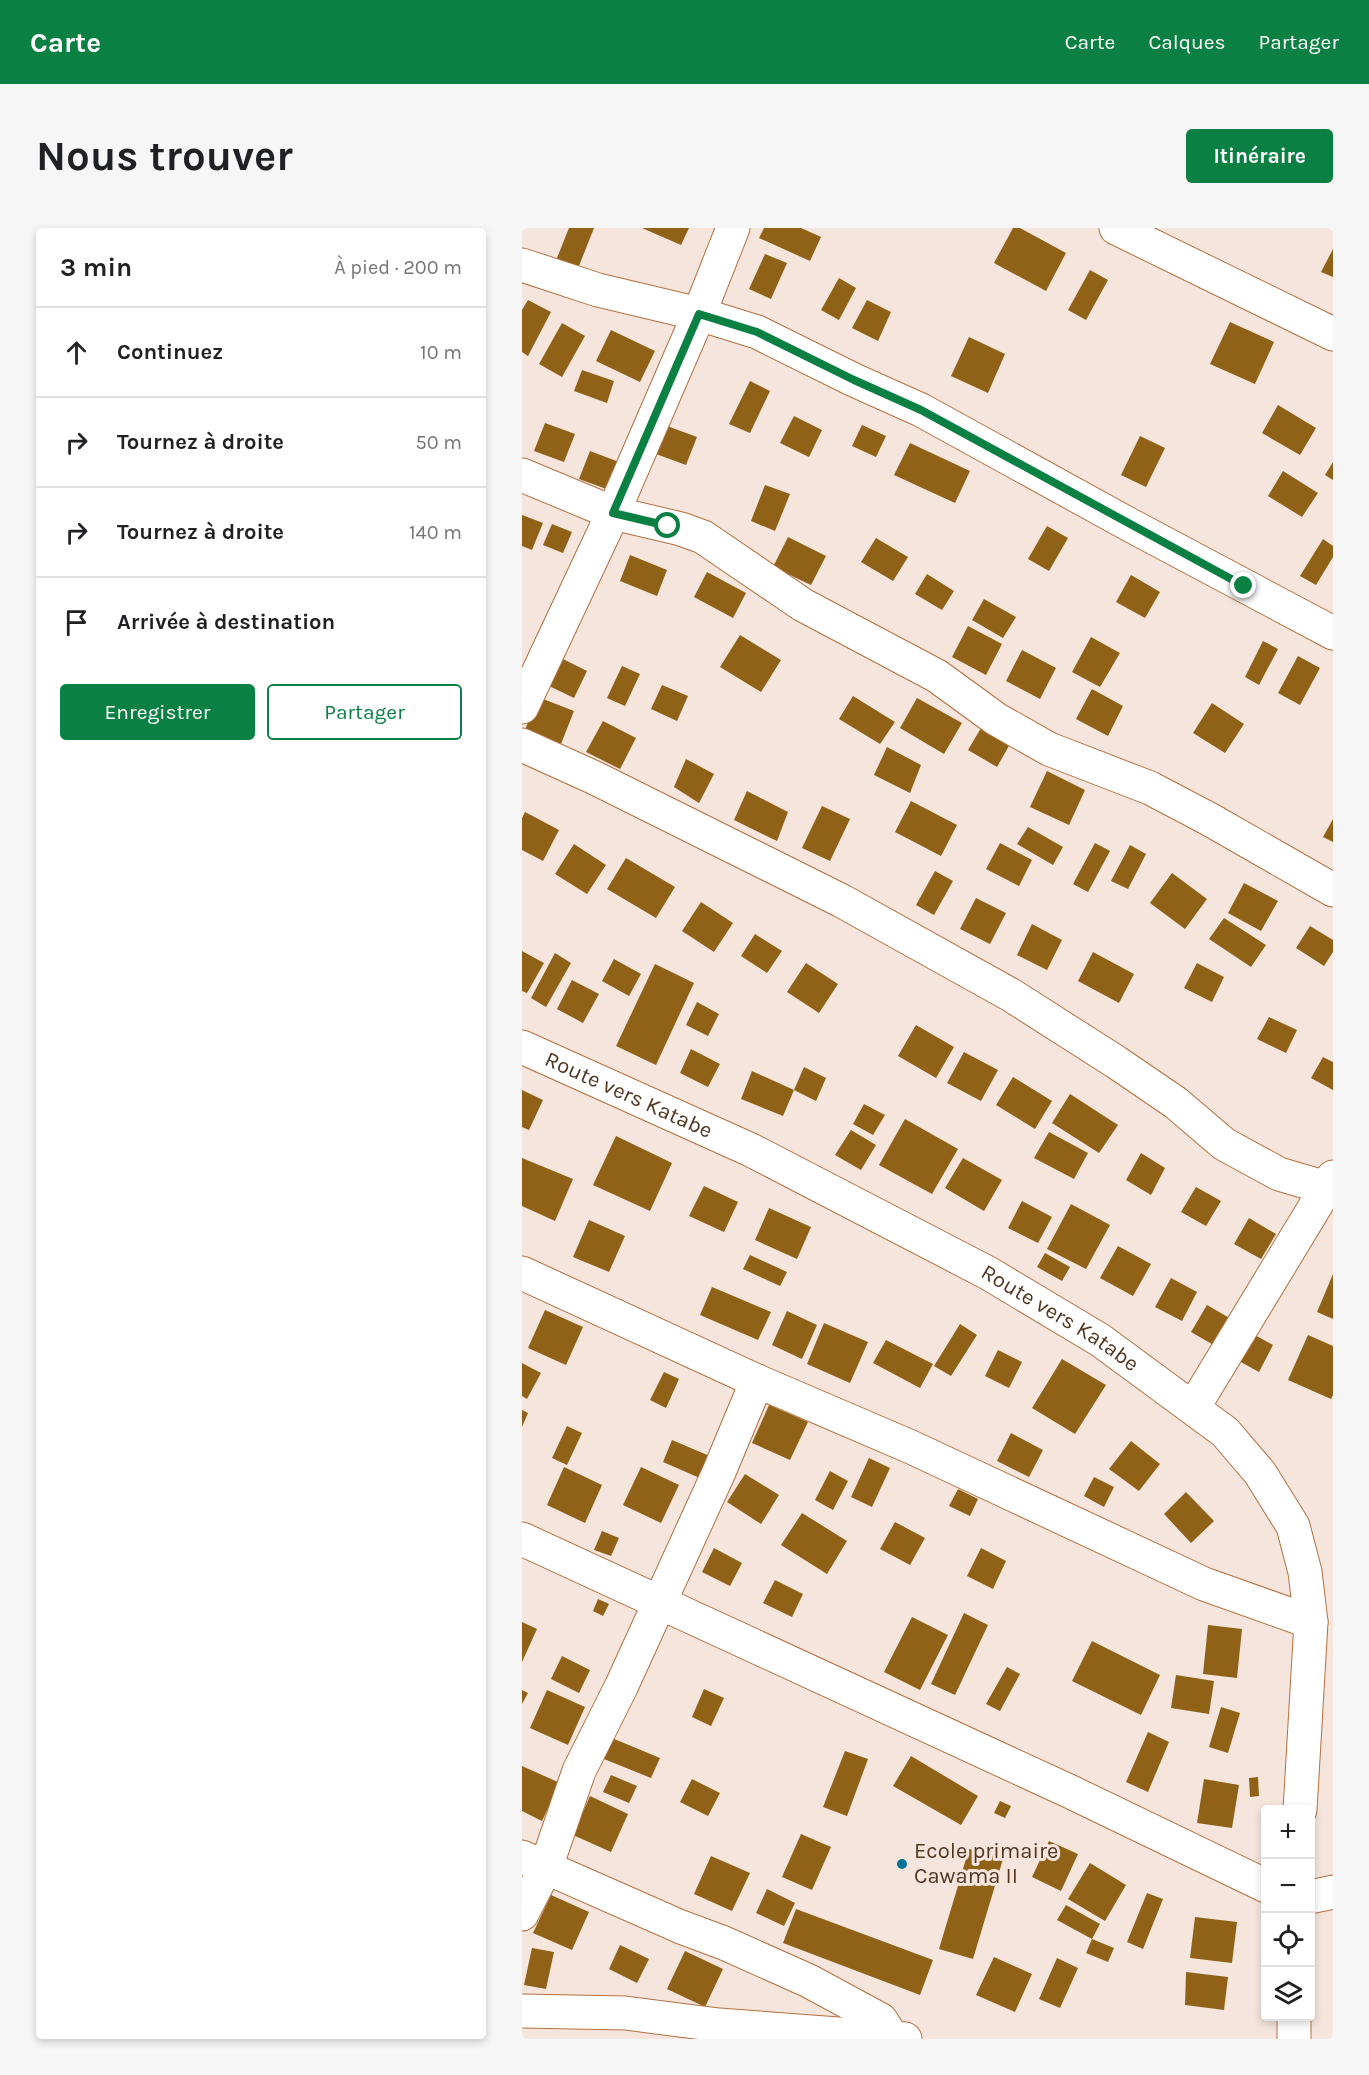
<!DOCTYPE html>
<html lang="fr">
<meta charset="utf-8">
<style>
body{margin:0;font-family:Karla,sans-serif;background:#f6f6f6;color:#202124}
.controls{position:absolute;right:18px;bottom:18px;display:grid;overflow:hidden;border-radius:6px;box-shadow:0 3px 9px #0003}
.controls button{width:54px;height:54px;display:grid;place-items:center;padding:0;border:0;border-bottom:2px solid #e0e0e0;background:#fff;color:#202124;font:30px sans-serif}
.stop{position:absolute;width:18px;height:18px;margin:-14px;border:4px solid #0b8043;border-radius:50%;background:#fff}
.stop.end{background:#0b8043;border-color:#fff;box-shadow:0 2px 6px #0008}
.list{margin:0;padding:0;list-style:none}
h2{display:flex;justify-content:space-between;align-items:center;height:78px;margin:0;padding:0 24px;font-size:26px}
h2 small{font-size:20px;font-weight:400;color:#757577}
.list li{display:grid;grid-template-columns:39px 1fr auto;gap:18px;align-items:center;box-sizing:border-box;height:90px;padding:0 24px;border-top:2px solid #e0e0e0}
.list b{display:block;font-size:22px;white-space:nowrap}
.list em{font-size:20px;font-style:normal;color:#757577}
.actions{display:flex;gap:12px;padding:18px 24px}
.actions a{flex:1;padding:14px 0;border:2px solid #0b8043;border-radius:6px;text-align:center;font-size:21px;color:#0b8043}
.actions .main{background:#0b8043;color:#fff}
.icon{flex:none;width:33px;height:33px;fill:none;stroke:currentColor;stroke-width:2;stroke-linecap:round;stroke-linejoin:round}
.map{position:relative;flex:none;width:811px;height:1811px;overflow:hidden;border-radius:6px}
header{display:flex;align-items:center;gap:36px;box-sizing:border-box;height:84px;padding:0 30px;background:#0b8043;color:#fff}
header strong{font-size:28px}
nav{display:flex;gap:33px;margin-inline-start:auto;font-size:21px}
.intro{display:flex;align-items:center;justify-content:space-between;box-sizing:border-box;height:144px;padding:0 36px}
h1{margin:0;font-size:42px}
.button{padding:15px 27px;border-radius:6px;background:#0b8043;color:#fff;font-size:21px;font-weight:700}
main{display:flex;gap:36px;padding:0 36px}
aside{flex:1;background:#fff;border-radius:6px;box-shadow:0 3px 9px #0003}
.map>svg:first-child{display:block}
</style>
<header>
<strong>Carte</strong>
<nav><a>Carte</a><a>Calques</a><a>Partager</a></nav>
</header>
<div class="intro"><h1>Nous trouver</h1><a class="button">Itinéraire</a></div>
<main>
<aside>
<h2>3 min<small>À pied · 200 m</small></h2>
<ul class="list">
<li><svg class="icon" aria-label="ahead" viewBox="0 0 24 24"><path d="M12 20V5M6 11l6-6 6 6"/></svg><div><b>Continuez</b></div><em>10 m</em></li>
<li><svg class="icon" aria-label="right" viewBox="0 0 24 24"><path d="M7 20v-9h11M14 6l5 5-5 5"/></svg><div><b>Tournez à droite</b></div><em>50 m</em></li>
<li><svg class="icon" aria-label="right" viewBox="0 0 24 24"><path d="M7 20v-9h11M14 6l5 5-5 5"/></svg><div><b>Tournez à droite</b></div><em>140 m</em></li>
<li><svg class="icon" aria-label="arrive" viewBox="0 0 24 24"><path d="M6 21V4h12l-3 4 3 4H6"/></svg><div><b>Arrivée à destination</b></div></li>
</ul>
<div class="actions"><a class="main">Enregistrer</a><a>Partager</a></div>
</aside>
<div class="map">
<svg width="811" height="1811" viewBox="0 0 811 1811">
<rect width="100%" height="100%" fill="#f5e5dc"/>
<path fill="#8f6218" d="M47 0H72L55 43 33 35Z
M120 0H167L159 17Z
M242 0H279L299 9 288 33 237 10Z
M491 0H498L544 25 524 63 472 35Z
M811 21V49L799 44Z
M243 26 265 35 249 71 227 61Z
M568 42 586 52 564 92 546 82Z
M317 50 334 60 317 92 299 82Z
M6 72 29 84 6 128 0 124V82Z
M345 72 369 84 356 113 330 100Z
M708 94 752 114 733 156 688 136Z
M40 95 63 108 40 149 17 136Z
M89 102 133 123 118 154 74 133Z
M447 109 483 126 466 165 429 148Z
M60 142 92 153 85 175 52 163Z
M228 153 248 163 228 205 207 196Z
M756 177 794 200 778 227 740 205Z
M272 188 300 202 287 229 258 215Z
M23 195 53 206 42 234 12 223Z
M340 197 364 208 354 229 330 218Z
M145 198 175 209 164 237 134 226Z
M618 208 643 220 624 259 599 247Z
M388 215 448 243 433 275 372 247Z
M68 223 97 234 87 262 57 251Z
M811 234V252L803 247Z
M761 243 796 265 780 289 746 268Z
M243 257 268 266 253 303 229 293Z
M0 287 21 295 10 322 0 318Z
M30 296 50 304 41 325 21 317Z
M525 298 546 310 527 343 506 331Z
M266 309 304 328 289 357 251 339Z
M354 310 386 329 371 353 339 334Z
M801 311 811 318V329L794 357 778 348Z
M108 327 145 342 135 368 98 353Z
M185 344 224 365 211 390 172 369Z
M405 346 432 363 420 382 393 366Z
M609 347 638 364 623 390 594 374Z
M462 371 494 389 481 410 450 392Z
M446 398 480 416 464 447 430 429Z
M218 407 259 432 239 464 198 439Z
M569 409 598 425 578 459 550 444Z
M741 413 756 421 737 457 723 449Z
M500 422 534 440 518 471 484 453Z
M776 428 798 440 778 477 756 465Z
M37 429 65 443 52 470 23 456Z
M100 438 118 446 103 478 85 470Z
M140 457 166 468 155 493 129 481Z
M570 461 601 478 586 508 554 491Z
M331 468 373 494 358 516 317 491Z
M16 469 52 483 39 516 3 502Z
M395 470 440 495 422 526 378 500Z
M690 475 722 496 703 525 671 505Z
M81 493 114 510 98 541 64 524Z
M459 500 488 516 475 539 446 522Z
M365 519 399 537 388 565 352 547Z
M164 531 192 546 177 575 152 559Z
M525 543 563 562 547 597 508 579Z
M225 563 266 584 255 613 212 592Z
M389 573 435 597 419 628 373 604Z
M300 578 328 591 308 633 280 620Z
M3 584 37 602 21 633 0 622V590Z
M811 591V614L801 609Z
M506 599 541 619 531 637 495 616Z
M478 615 510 632 497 658 464 641Z
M573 615 588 623 566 664 551 656Z
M52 616 84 637 65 666 33 646Z
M608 617 624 626 606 661 589 653Z
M104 630 153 659 134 690 85 661Z
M413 643 431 653 412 687 394 677Z
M650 645 685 671 663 701 628 675Z
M722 655 756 673 739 703 706 685Z
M454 670 484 685 468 716 438 701Z
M179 674 211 695 192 724 160 703Z
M702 690 744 717 729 739 687 711Z
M510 696 540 712 525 742 495 727Z
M788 698 811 712V724L802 738 774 720Z
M233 706 260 723 245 745 219 728Z
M0 723 22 735 5 765 0 763Z
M571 724 612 746 597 775 556 753Z
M33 725 49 735 24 779 9 770Z
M92 731 119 746 107 768 80 753Z
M284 735 316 756 297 785 265 764Z
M675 735 702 749 690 774 662 760Z
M133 736 172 755 134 837 94 818Z
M50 752 77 766 61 795 35 781Z
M175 774 197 786 186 808 164 797Z
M747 789 775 802 764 825 735 811Z
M394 797 432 819 414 850 376 828Z
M169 821 198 836 186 859 158 845Z
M442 824 476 842 459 873 425 855Z
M801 829 811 834V862L789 850Z
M282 839 304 850 294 873 272 862Z
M230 843 272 862 261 888 219 871Z
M491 849 530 873 513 901 474 877Z
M0 862 21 872 7 902 0 899Z
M548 866 596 897 577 925 530 895Z
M342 876 363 887 351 907 331 896Z
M383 891 436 921 410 966 357 937Z
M329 902 354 917 339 942 313 927Z
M527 904 566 925 552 951 512 930Z
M94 908 150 935 128 983 71 957Z
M619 925 643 940 629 967 604 952Z
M0 930 51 951 33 993 0 978Z
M441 930 480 952 462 983 423 960Z
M182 958 216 974 202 1004 167 988Z
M674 959 699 973 684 998 659 984Z
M500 973 530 989 516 1015 486 1000Z
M549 976 588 997 564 1041 525 1021Z
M247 980 289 999 275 1031 233 1012Z
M727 990 754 1006 739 1031 712 1016Z
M67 992 103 1008 87 1044 51 1029Z
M596 1018 629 1036 611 1068 578 1050Z
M523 1025 548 1039 540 1053 515 1039Z
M228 1027 265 1044 258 1058 221 1041Z
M811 1046V1091L795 1084Z
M649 1050 675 1064 660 1093 633 1079Z
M190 1059 249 1084 236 1112 178 1087Z
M685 1077 711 1092 695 1119 669 1104Z
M23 1082 61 1099 44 1137 6 1120Z
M265 1083 295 1097 280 1131 250 1117Z
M302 1095 346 1114 328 1155 285 1136Z
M438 1096 455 1107 429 1148 412 1138Z
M731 1106 751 1117 737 1144 717 1133Z
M786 1107 811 1118V1167L809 1171 766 1152Z
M364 1112 411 1136 398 1160 351 1135Z
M476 1122 500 1134 487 1160 463 1148Z
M540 1131 584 1157 553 1206 510 1180Z
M0 1135 19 1145 5 1171 0 1168Z
M142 1144 157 1151 144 1180 128 1172Z
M247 1177 286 1194 268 1232 230 1215Z
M0 1182 6 1185 0 1199Z
M45 1198 60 1205 45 1237 30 1230Z
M489 1205 521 1222 507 1249 475 1233Z
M150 1212 190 1229 180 1251 141 1234Z
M609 1213 638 1236 617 1263 587 1241Z
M347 1230 368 1240 350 1279 329 1269Z
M42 1239 80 1257 63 1295 25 1277Z
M119 1239 157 1257 139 1295 101 1277Z
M308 1243 326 1253 311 1282 293 1272Z
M223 1246 257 1267 239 1296 205 1274Z
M572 1249 592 1259 582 1279 562 1268Z
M436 1261 456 1271 448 1288 427 1278Z
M664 1264 692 1293 669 1315 642 1286Z
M280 1285 325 1313 305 1346 259 1317Z
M373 1294 403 1310 388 1337 358 1321Z
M80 1303 97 1310 89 1328 72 1322Z
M192 1320 220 1335 208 1358 180 1344Z
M459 1320 484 1333 471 1361 445 1348Z
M253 1352 281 1366 270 1389 241 1375Z
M76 1371 87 1376 81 1388 71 1383Z
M442 1385 466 1397 433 1467 409 1456Z
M390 1389 426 1407 398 1462 362 1444Z
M0 1394 15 1401 0 1434Z
M686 1397 720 1401 715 1450 681 1446Z
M570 1413 638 1447 619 1487 550 1453Z
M40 1428 68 1442 57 1465 29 1451Z
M485 1439 498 1446 478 1483 464 1476Z
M654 1447 692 1453 687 1486 649 1480Z
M182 1461 202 1470 189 1498 170 1489Z
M0 1462 6 1465 0 1476Z
M25 1462 63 1479 46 1517 8 1500Z
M699 1479 718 1485 706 1525 687 1519Z
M626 1504 647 1514 626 1564 604 1554Z
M85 1508 138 1530 129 1550 77 1529Z
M323 1523 346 1531 325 1588 301 1579Z
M389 1528 456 1568 439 1597 371 1558Z
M0 1538 38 1555 20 1593 0 1583Z
M89 1547 115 1558 107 1575 81 1564Z
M736 1549 737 1568 728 1569 727 1550Z
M170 1551 198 1565 186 1588 158 1574Z
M682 1551 717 1557 710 1600 675 1595Z
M68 1568 106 1586 89 1624 51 1607Z
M478 1573 489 1578 483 1590 472 1585Z
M279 1606 309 1619 290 1662 260 1649Z
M527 1613 556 1626 539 1663 510 1649Z
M447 1621 481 1631 451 1731 417 1721Z
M189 1628 228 1645 210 1683 172 1666Z
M568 1635 604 1657 583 1693 546 1671Z
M245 1661 273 1675 262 1698 234 1685Z
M625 1665 641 1671 621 1721 605 1714Z
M29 1667 67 1684 50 1722 11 1705Z
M544 1677 578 1696 570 1711 592 1720 586 1734 564 1725 570 1711 535 1692Z
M274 1681 411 1732 398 1767 261 1715Z
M673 1689 715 1694 710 1735 668 1730Z
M98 1717 127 1731 115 1755 87 1741Z
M10 1720 32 1724 24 1761 2 1757Z
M163 1723 201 1741 183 1779 145 1761Z
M472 1729 510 1746 493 1784 454 1767Z
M535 1730 556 1740 538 1780 517 1771Z
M664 1744 706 1749 702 1782 663 1777Z"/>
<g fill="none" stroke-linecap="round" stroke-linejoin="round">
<g stroke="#b5703f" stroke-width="35">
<g id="minor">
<path d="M594 0 811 106"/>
<path d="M0 37 76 62 177 86 235 104 332 152 399 182 608 297 811 405"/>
<path d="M0 247 91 285 159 301 181 309 281 377 415 448 474 491 527 521 628 560 687 591 811 662"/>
<path d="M0 479 91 285 177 86 211 0"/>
<path d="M0 517 73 550 320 673 489 767 594 834 654 875 702 916 757 946 811 962"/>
<path id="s1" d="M0 819 229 922 466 1045 578 1112 703 1204 738 1245 771 1298 783 1344 789 1394 778 1582"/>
<path d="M0 1045 235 1153 389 1219 682 1356 789 1394"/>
<path d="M671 1180 811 949"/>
<path d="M0 1311 549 1564 744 1658"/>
<path d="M0 1629 159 1699 202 1715 287 1753 359 1792 371 1811"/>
<path d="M788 1669 811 1664"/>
<path d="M0 1686 24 1639 57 1543 100 1457 197 1244 235 1153"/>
<path d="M0 1783 103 1785 197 1797 383 1811"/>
<path d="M772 1811V1788"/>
</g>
</g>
<use href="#minor" stroke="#fff" stroke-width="33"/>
</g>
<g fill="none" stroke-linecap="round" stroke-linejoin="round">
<path stroke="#0b8043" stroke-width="8" d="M146 298 91 285 177 86 235 104 332 152 399 182 722 358"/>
</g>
<circle fill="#04709c" stroke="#f5e5dc" stroke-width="2" cx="380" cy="1636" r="6"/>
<g text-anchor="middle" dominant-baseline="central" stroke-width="6" stroke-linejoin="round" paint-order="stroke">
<g font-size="22" fill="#533520" stroke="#f5e5dc">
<text stroke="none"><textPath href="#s1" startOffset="117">Route vers Katabe</textPath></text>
<text stroke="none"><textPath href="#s1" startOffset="603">Route vers Katabe</textPath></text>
</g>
<g font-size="22" fill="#533520" stroke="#f5e5dc" text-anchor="start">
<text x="392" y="1623">Ecole primaire<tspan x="392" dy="25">Cawama II</tspan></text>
</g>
</g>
</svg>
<div class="controls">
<button>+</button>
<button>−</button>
<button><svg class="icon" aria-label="locate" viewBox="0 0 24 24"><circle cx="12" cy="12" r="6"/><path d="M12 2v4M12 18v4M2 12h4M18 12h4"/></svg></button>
<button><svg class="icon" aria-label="layers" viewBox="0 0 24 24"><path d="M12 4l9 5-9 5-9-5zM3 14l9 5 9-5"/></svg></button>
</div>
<div class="stop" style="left:146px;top:298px"></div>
<div class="stop end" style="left:722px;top:358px"></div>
</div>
</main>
